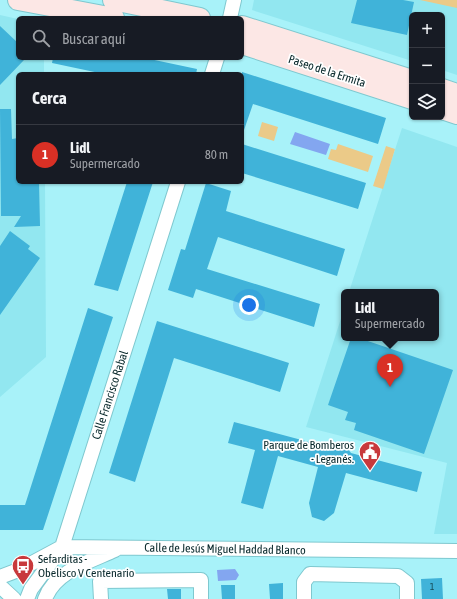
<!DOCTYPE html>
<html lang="es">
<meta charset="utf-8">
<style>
body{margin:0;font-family:"Asap Condensed",sans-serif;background:#242831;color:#f1f3f6}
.controls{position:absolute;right:12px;top:12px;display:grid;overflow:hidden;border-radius:6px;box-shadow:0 1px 3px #0004}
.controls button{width:36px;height:36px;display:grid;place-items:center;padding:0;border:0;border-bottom:1px solid #363941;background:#171b24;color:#f1f3f6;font:20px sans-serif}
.you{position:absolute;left:249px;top:305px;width:14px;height:14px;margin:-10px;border:3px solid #fff;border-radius:50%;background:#1a73e8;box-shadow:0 0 0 6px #1a73e833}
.badge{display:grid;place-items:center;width:26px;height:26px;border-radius:50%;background:#d93025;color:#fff;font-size:13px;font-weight:700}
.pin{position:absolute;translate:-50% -33px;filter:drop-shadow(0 1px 2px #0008)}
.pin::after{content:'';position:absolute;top:21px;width:14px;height:12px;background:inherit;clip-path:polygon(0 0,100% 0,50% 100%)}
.popup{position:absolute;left:341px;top:289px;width:98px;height:52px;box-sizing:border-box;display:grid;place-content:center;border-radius:6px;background:#171b24;filter:drop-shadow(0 1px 3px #0005);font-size:13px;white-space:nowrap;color:#9ea1a6}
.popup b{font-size:15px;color:#f1f3f6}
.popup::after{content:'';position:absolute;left:50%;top:100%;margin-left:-8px;border:8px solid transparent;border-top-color:#171b24}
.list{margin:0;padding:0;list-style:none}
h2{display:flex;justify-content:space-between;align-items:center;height:52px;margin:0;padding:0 16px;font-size:17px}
h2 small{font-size:13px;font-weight:400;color:#9ea1a6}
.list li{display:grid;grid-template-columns:26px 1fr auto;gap:12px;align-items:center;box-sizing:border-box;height:60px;padding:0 16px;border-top:1px solid #363941}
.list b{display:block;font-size:15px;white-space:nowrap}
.list p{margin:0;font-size:13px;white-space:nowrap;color:#9ea1a6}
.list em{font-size:13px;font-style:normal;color:#9ea1a6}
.icon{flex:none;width:22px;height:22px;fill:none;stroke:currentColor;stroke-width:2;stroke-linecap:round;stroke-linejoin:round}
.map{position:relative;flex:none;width:457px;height:599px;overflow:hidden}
.search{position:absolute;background:#171b24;box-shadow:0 1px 3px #0004;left:16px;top:16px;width:228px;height:44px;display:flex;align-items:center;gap:10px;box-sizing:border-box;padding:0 14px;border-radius:6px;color:#9ea1a6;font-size:15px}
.panel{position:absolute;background:#171b24;box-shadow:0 1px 3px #0004;left:16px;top:72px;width:228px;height:112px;border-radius:6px}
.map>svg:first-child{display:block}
</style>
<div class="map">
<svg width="457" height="599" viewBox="0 0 457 599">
<rect width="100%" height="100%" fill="#a8f2f9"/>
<path fill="#92e7f0" d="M254 0H457V75L442 70V15H412V61L252 10Z
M0 15 18 19V58H44V74H18V182H45L46 354V357L0 397Z
M402 128 457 147V534H434L447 463 306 427 344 309V338H436V292H349Z"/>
<path fill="#ebca88" d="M420 0H457V8Z
M262 122 278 127 274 141 258 136Z
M338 144 373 156 368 172 328 159 331 149 336 150Z
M386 146 395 149 383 189 373 186Z"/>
<path fill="#83a6f0" d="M295 132 330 144 326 155 290 144Z
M235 569 239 575 236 580 218 581 217 570Z"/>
<path fill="#40b3d9" d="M357 0H403L414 2 407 35 351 23Z
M0 26 18 43V58L24 60 0 85Z
M53 58H145L197 69 196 74H104L52 63Z
M242 72 386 118 378 144 253 104 244 130 242 129Z
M0 109H11L12 139 18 138V182H39L40 226 14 227 21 216H1Z
M242 144 366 183 358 209 242 173Z
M127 182H153L118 291 94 285Z
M206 183 231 191 226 211 345 249 337 276 218 237 207 269 320 304 314 327 196 289 193 298 168 290 181 249 185 250Z
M10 231 30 246 28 249 40 258 0 315V246Z
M88 308 113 317 43 530H0V505H25Z
M157 321 289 363 280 392 174 358 135 482 109 473Z
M351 338H359L453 370 424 454 354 430 356 423 345 420 348 412 328 405Z
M234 422 324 446 334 442 345 445 351 453 422 472 417 492 346 473 334 513 324 521 312 517 309 503 318 467 278 456 263 509 241 503 255 450 228 443Z
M442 578 443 599H422L421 579Z
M283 583V599H270L269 584Z
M221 585H235V599H222Z
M167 589H181V599H168Z"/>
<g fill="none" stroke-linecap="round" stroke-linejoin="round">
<g stroke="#7fc8cf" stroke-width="16">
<path id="minor" d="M230 18 234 0
M212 74 217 58
M0 577 21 569 62 547 457 551
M0 586 14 599
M27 599 31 589 62 547 178 182
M45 599C55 571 91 561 115 550
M101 599 100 581 201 580V599
M304 599V582L310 574 398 576 407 583V599"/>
</g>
<g stroke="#7fc8cf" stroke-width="22">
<path id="secondary" d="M18 0 114 18
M113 0 200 18
M242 26 412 80
M242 44 412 99
M442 89 457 94
M442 109 457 114"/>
</g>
<use href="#minor" stroke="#fff" stroke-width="14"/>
<use href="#secondary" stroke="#fce7e5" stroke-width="20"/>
</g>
<defs>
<g id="civic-pin" transform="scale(1.15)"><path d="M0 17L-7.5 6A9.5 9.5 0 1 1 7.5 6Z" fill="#c8393c" stroke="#fff"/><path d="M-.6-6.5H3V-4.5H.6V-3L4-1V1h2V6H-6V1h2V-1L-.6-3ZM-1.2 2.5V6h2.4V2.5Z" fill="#fff"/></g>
<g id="bus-pin" transform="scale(1.15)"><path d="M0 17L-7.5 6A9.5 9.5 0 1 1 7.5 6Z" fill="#c8393c" stroke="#fff"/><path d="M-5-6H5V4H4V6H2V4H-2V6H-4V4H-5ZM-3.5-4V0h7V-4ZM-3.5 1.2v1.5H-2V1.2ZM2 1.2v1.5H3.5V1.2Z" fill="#fff"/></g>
</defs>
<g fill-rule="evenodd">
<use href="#civic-pin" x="370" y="452"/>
<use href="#bus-pin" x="23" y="566"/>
</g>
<g text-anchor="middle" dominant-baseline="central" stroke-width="3.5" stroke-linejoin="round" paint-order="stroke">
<g font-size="10" fill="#154a56">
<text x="432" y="586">1</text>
</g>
<g font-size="12" fill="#07272a" stroke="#fff">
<text transform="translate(327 71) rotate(18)">Paseo de la Ermita</text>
<text transform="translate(110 395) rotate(-72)">Calle Francisco Rabal</text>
<text transform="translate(225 549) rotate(1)">Calle de Jesús Miguel Haddad Blanco</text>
</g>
<g font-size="12" fill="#07272a" stroke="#fff" text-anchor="end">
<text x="354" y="445">Parque de Bomberos<tspan x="354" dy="14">- Leganés.</tspan></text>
<text x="38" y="559" text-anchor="start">Sefarditas -<tspan x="38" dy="14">Obelisco V Centenario</tspan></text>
</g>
</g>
</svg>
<div class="controls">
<button>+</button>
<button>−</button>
<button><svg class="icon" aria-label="layers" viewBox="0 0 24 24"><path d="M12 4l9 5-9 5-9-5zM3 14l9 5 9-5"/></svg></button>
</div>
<div class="you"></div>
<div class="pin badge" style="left:390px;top:387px">1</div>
<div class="popup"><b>Lidl</b>Supermercado</div>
<div class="search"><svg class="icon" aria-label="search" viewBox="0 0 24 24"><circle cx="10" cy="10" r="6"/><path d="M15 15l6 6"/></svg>Buscar aquí</div>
<section class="panel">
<h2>Cerca<small></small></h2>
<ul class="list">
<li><span class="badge">1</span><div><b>Lidl</b><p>Supermercado</p></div><em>80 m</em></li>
</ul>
</section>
</div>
